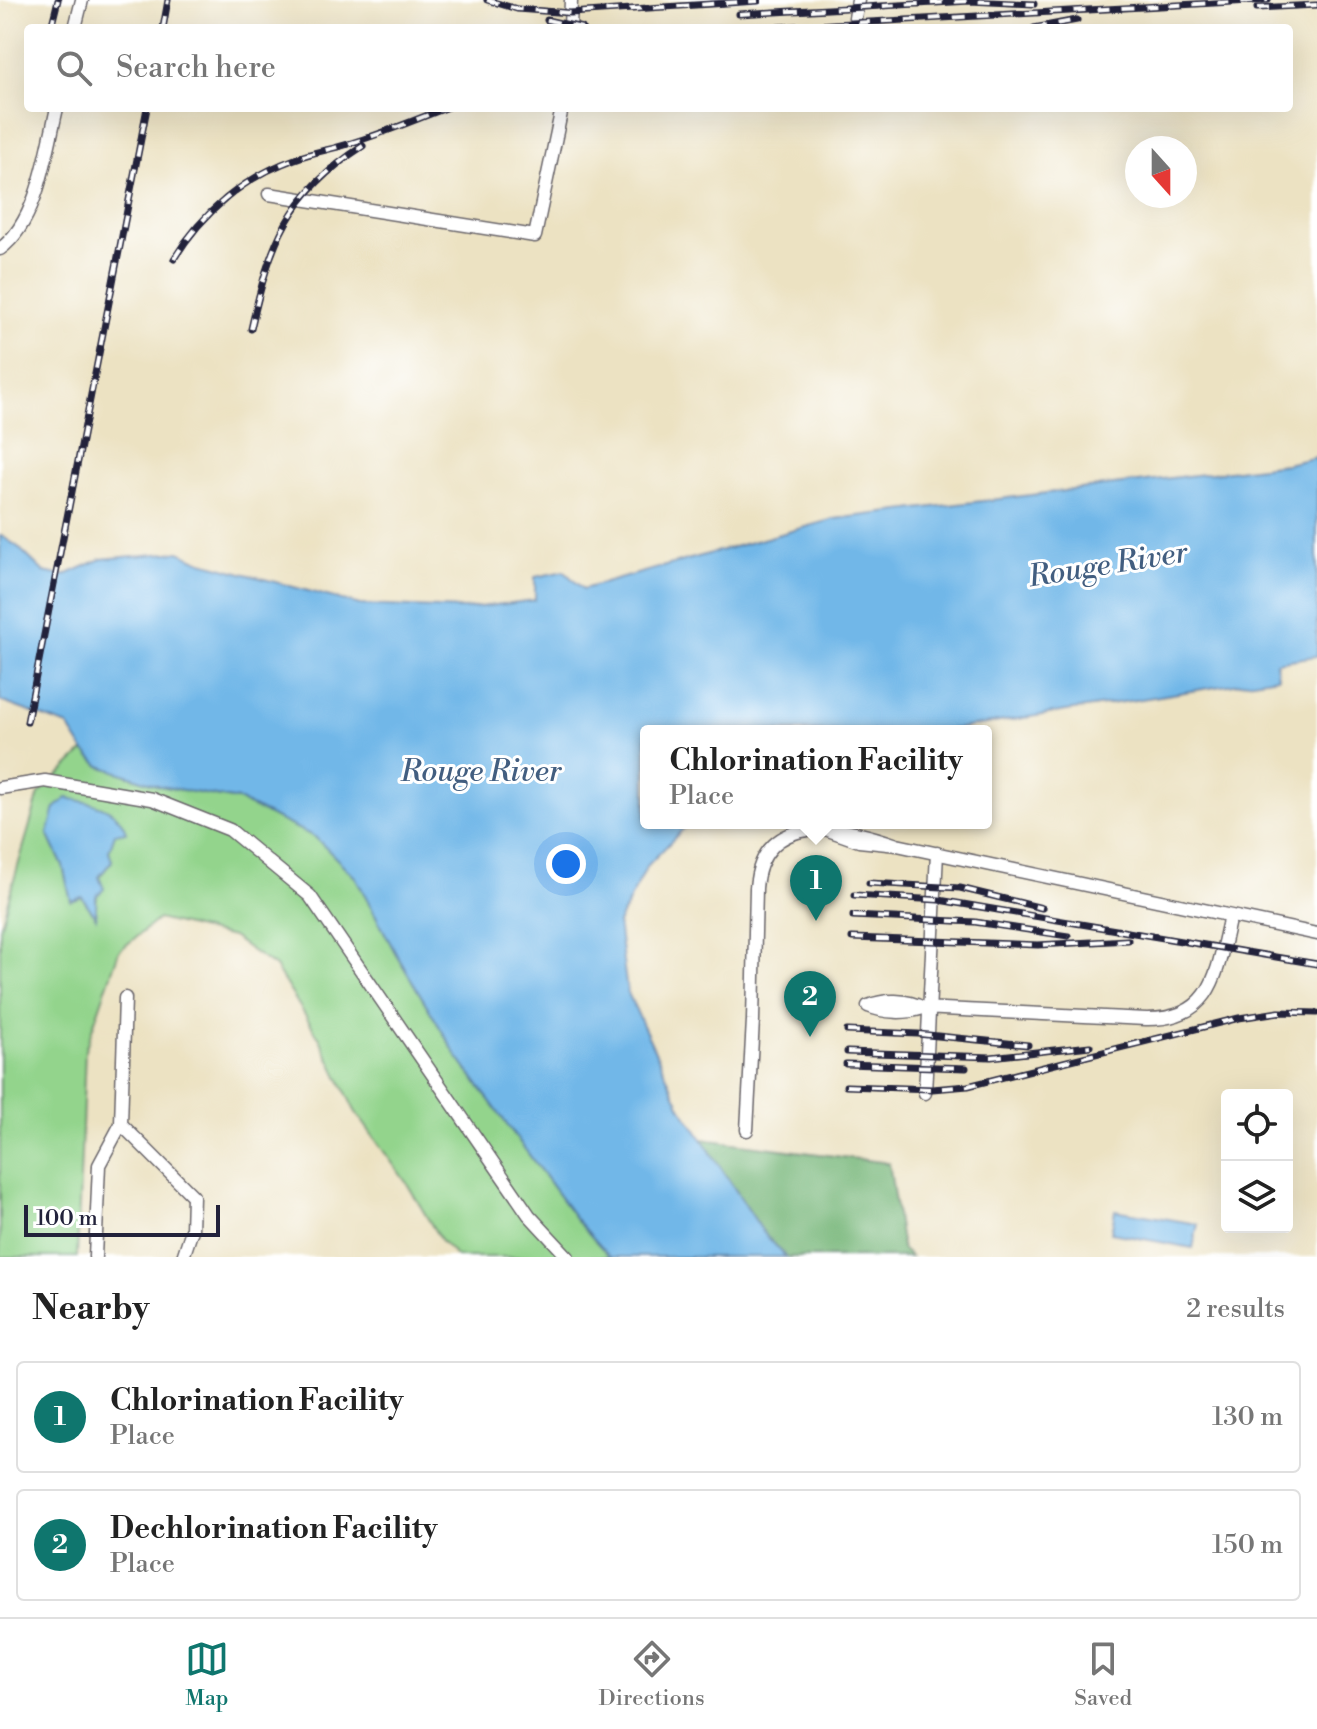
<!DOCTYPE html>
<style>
body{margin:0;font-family:"Libre Bodoni",serif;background:#f2f2f2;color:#222}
.controls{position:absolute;right:24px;bottom:24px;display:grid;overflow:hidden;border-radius:8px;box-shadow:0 8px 32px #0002}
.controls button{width:72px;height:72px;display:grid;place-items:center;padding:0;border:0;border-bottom:2px solid #e0e0e0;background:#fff;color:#222;font:40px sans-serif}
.compass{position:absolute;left:1125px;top:136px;width:72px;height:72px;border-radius:50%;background:#fff;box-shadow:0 8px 32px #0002;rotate:159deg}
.scale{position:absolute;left:24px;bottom:20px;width:196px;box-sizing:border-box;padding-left:8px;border:4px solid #22223b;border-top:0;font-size:22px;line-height:28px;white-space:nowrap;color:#22223b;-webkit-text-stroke:6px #fff;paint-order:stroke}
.you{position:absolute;left:566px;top:864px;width:28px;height:28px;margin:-20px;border:6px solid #fff;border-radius:50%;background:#1a73e8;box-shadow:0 0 0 12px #1a73e833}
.badge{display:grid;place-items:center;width:52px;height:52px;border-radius:50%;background:#0f766e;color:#fff;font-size:26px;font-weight:700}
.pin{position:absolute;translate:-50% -66px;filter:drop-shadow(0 2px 4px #0008)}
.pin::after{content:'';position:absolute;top:42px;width:28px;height:24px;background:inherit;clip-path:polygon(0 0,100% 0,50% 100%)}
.popup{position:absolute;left:640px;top:725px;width:352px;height:104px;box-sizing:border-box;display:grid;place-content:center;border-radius:8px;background:#fff;filter:drop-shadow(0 2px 6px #0005);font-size:26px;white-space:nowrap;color:#767676}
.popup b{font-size:30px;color:#222}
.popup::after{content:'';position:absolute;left:50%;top:100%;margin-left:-16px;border:16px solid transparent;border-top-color:#fff}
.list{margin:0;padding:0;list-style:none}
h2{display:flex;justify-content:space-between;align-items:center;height:104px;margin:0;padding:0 32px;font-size:34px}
h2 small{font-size:26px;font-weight:400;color:#767676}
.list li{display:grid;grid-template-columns:52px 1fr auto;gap:24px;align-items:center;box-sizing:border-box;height:112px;margin:0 16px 16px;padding:0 16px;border:2px solid #e0e0e0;border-radius:8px}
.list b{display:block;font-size:30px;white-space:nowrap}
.list p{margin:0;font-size:26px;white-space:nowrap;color:#767676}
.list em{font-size:26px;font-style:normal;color:#767676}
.icon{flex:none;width:44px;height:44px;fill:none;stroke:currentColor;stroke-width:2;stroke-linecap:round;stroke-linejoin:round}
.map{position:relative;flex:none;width:1317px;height:1257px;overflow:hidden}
.search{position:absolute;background:#fff;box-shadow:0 8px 32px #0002;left:24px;right:24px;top:24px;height:88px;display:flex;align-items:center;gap:20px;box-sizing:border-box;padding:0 28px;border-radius:8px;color:#767676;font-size:30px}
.sheet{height:360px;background:#fff}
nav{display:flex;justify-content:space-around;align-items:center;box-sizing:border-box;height:112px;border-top:2px solid #e0e0e0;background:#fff;font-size:22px;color:#767676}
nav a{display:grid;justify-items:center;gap:4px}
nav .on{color:#0f766e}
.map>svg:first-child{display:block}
</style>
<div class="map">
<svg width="1317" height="1257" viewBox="0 0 1317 1257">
<rect width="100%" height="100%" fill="#fff"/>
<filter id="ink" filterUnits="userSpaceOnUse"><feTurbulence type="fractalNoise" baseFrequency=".0125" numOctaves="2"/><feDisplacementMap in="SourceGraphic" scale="16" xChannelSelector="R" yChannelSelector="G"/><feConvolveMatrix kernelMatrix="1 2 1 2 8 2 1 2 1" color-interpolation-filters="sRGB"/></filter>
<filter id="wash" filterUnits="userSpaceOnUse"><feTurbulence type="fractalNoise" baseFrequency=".006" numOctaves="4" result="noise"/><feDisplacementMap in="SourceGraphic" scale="32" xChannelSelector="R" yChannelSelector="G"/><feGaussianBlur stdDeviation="1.8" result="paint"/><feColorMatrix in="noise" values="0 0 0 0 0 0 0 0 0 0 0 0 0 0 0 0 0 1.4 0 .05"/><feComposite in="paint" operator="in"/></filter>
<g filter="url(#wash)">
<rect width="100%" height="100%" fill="#ece2c2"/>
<path fill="#93d48c" stroke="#5a7b64" stroke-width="2" fill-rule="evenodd" d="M84 751 100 766 160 786 238 800 315 837 356 878 395 952 457 1056 576 1219 610 1257H457L441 1241 408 1185 355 1111 320 1039 275 967 232 937 158 919 119 951 85 1050 77 1257H0V928L39 794ZM115 833 109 851 112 861 99 877 95 916 82 897 71 901 63 866 48 834Z"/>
<path fill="#76b678" stroke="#4c6c5a" stroke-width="2" d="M702 1139 889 1163 902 1249 911 1257H786L763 1232Z"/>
<path fill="#71b7e8" stroke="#4a6c92" stroke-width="2" d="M1317 457V656L1276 662 1278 677 943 731H646V823H689L647 866 618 923 627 991 681 1107 763 1232 786 1257H610L576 1219 457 1056 395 952 356 878 315 837 238 800 160 786 100 766 84 751 68 726 0 701V535L17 546 44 572 63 576 101 559 179 552 202 562 360 605 464 609 535 600V577L564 571 583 589 834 519 1286 464Z
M67 798C89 802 119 807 126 832L115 834 109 851 112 861 99 877 104 889 96 896V917L82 897 71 901 63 866 48 834 55 808Z
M1115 1210 1198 1224 1193 1248 1111 1233Z"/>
</g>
<g filter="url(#ink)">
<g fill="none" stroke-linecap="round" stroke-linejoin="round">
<g stroke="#69656a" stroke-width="15">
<path id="minor" d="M855 18 858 0
M75 28 82 0
M570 28 571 0
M269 194 535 236 562 108
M0 249C38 222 47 150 57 108
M0 788 45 781 152 799 230 830 310 896 529 1215 568 1257
M897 845 1317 934
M868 1006C884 1013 906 1014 923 1008L1146 1019C1215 1020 1217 970 1230 916
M868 1006C884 999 907 999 923 1008
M925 1093 937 853
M121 1124 193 1196 192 1230 183 1257
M747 1130 753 1020 756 888C762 808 847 827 897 845L859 841 828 830
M95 1257 99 1165 121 1124 125 998"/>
</g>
<use href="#minor" stroke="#fff" stroke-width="12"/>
<g stroke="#22223b" stroke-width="7">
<path id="rail" d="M487 0 517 9 570 13 758 1
M1257 8 1317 5
M739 14 970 1 1034 4
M547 20 582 28
M51 28 58 0
M163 28 168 0
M762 28 1268 0
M1034 28 1077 20
M174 259C202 213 244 177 295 159 312 152 330 150 348 144 382 134 414 120 446 108
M251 329C270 244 287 195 363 146
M27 722 147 108
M869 883 960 888 1042 908
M854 895 939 900 1317 964
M853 916 975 922 1068 936
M852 938 1038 945 1128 940
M847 1031 918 1034 1028 1045
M847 1052 991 1057 1090 1046
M846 1064 966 1068
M846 1086 932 1089 968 1086 1239 1018 1279 1012 1317 1013"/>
</g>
<use href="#rail" stroke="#fff" stroke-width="4" stroke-dasharray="12" stroke-linecap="butt"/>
</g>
</g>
<g text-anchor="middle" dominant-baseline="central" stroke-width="6" stroke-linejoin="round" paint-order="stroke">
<g font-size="30" font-style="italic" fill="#425e80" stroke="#fff">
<text transform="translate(1108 565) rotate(-9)">Rouge River</text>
<text x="481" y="772">Rouge River</text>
</g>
</g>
</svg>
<div class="controls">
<button><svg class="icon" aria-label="locate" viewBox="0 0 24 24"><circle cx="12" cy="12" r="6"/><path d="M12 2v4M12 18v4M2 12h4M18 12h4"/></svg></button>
<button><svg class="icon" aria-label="layers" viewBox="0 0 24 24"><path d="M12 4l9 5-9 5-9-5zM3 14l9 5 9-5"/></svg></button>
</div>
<svg class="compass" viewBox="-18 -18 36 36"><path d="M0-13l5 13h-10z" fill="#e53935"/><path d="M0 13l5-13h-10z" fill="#767676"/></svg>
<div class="scale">100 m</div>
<div class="you"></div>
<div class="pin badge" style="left:816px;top:921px">1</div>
<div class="popup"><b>Chlorination Facility</b>Place</div>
<div class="pin badge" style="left:810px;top:1037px">2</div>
<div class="search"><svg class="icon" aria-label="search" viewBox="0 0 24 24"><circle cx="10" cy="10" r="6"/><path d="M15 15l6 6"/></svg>Search here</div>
</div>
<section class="sheet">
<h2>Nearby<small>2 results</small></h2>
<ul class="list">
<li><span class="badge">1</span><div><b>Chlorination Facility</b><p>Place</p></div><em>130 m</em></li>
<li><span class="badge">2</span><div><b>Dechlorination Facility</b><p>Place</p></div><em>150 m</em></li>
</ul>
</section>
<nav>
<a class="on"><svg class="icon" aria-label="map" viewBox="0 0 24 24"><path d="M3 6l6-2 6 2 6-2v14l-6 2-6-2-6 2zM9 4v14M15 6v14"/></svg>Map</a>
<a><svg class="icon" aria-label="directions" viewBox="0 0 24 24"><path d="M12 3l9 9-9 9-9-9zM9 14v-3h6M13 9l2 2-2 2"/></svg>Directions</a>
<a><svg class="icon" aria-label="saved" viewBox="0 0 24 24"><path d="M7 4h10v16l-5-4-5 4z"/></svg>Saved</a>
</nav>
